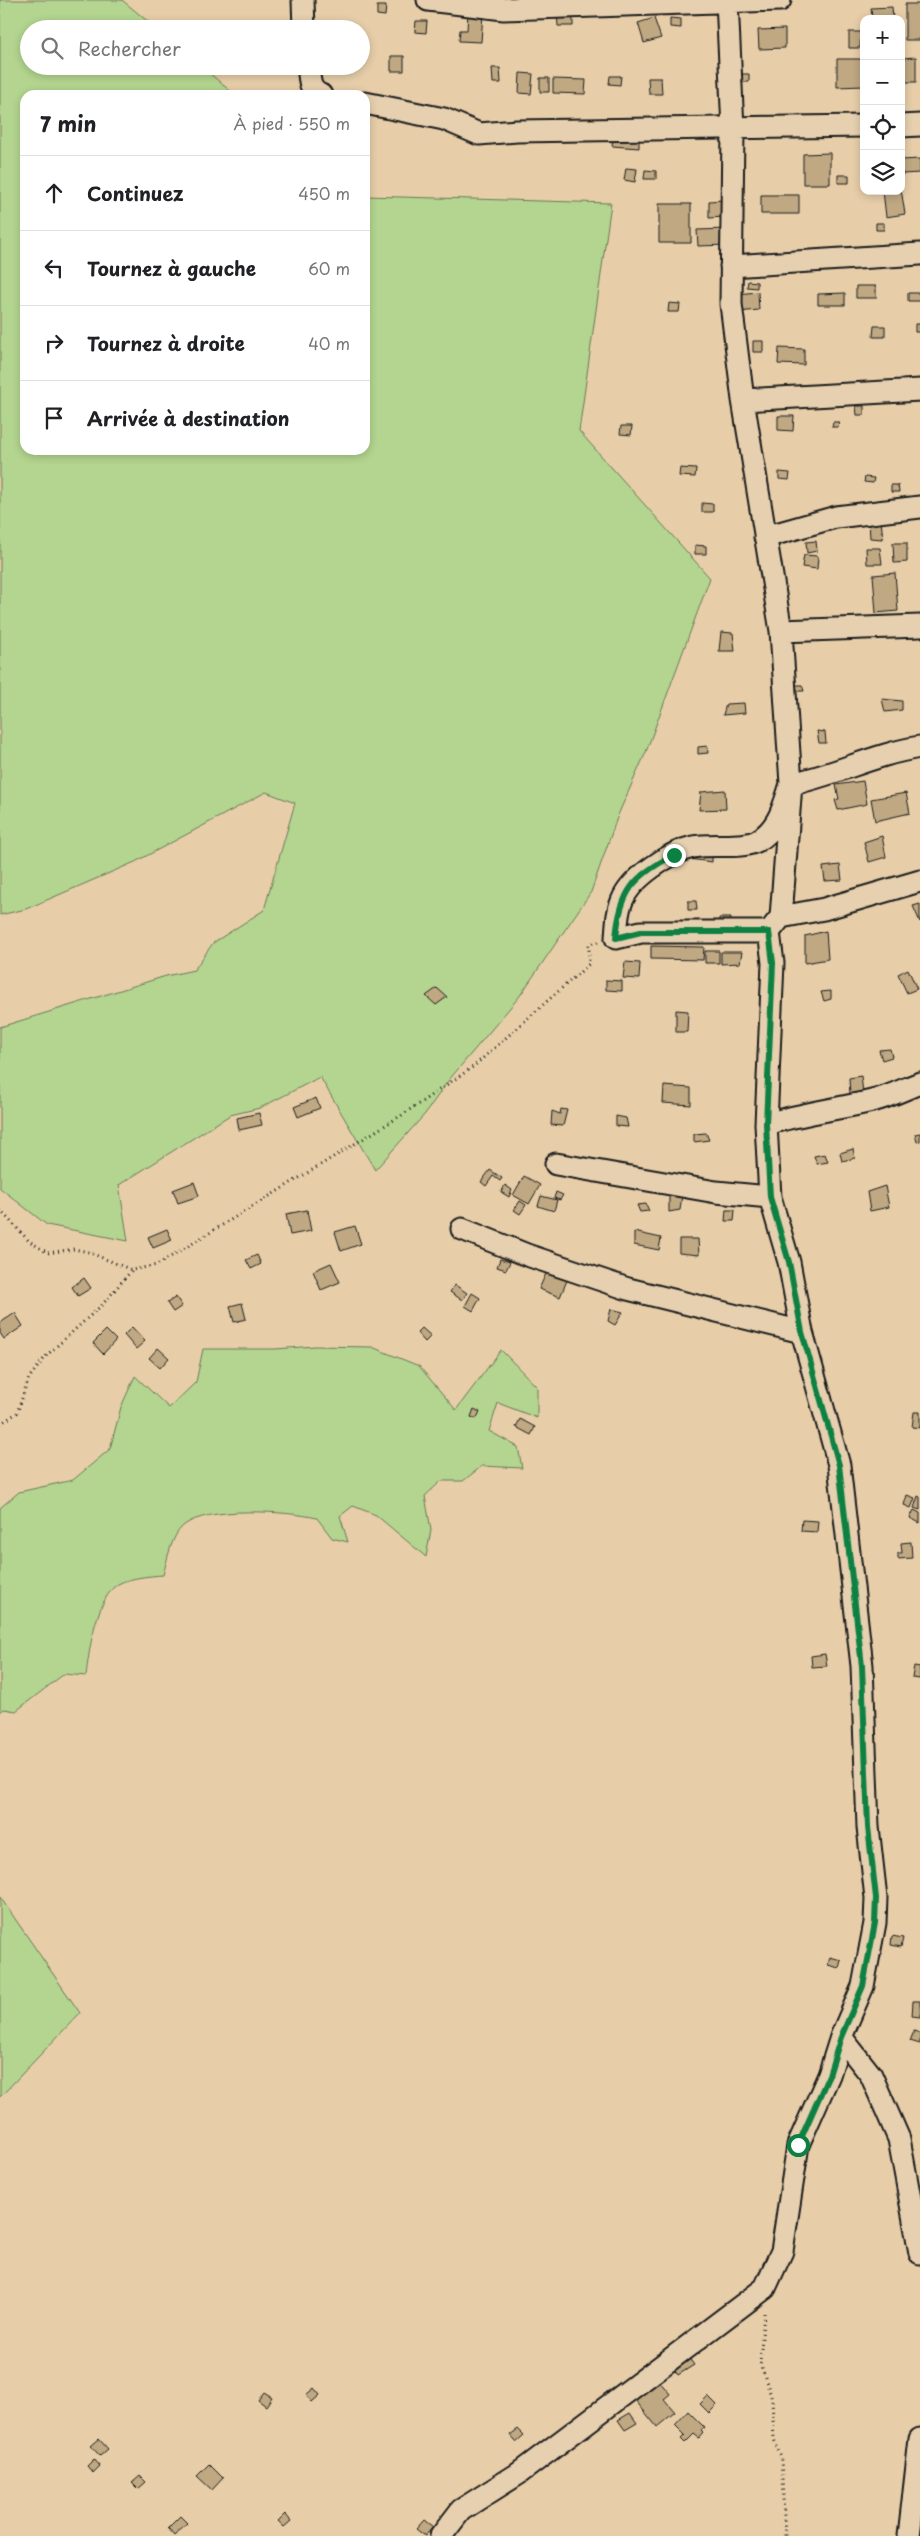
<!DOCTYPE html>
<html lang="fr">
<meta charset="utf-8">
<style>
body{margin:0;font-family:"Playpen Sans",sans-serif;background:#f6f6f6;color:#202124}
.controls{position:absolute;right:15px;top:15px;display:grid;overflow:hidden;border-radius:10px;box-shadow:0 2px 8px #0003}
.controls button{width:45px;height:45px;display:grid;place-items:center;padding:0;border:0;border-bottom:1px solid #e0e0e0;background:#fff;color:#202124;font:25px sans-serif}
.stop{position:absolute;width:15px;height:15px;margin:-11px;border:4px solid #0b8043;border-radius:50%;background:#fff}
.stop.end{background:#0b8043;border-color:#fff;box-shadow:0 1px 5px #0008}
.list{margin:0;padding:0;list-style:none}
h2{display:flex;justify-content:space-between;align-items:center;height:65px;margin:0;padding:0 20px;font-size:21px}
h2 small{font-size:16px;font-weight:400;color:#757577}
.list li{display:grid;grid-template-columns:32px 1fr auto;gap:15px;align-items:center;box-sizing:border-box;height:75px;padding:0 20px;border-top:1px solid #e0e0e0}
.list b{display:block;font-size:19px;white-space:nowrap}
.list em{font-size:16px;font-style:normal;color:#757577}
.icon{flex:none;width:28px;height:28px;fill:none;stroke:currentColor;stroke-width:2;stroke-linecap:round;stroke-linejoin:round}
.map{position:relative;flex:none;width:920px;height:2536px;overflow:hidden}
.search{position:absolute;background:#fff;box-shadow:0 2px 8px #0003;left:20px;top:20px;width:350px;height:55px;display:flex;align-items:center;gap:12px;box-sizing:border-box;padding:0 18px;border-radius:28px;color:#757577;font-size:19px}
.panel{position:absolute;background:#fff;box-shadow:0 2px 8px #0003;left:20px;top:90px;width:350px;height:365px;border-radius:15px}
.map>svg:first-child{display:block}
</style>
<div class="map">
<svg width="920" height="2536" viewBox="0 0 920 2536">
<rect width="100%" height="100%" fill="#e7cea9"/>
<filter id="ink" filterUnits="userSpaceOnUse"><feTurbulence type="fractalNoise" baseFrequency=".02" numOctaves="2"/><feDisplacementMap in="SourceGraphic" scale="10" xChannelSelector="R" yChannelSelector="G"/><feConvolveMatrix kernelMatrix="1 2 1 2 8 2 1 2 1" color-interpolation-filters="sRGB"/></filter>
<g filter="url(#ink)">
<path fill="#b3d58f" stroke="#687856" d="M0 0H122L157 29H29V66H201L235 95H25V450H365V196L611 203 579 431 710 578 646 752 618 815 591 892 519 997 448 1081 425 1114 375 1170 320 1077 260 1108 230 1115 119 1185 128 1241 47 1225 0 1188V1027L166 976 194 970 213 943 264 910 295 803 266 792 135 862 26 909 0 915Z
M315 1346 372 1347 419 1366 456 1410 501 1350 537 1387V1418L498 1403 489 1431 518 1447 522 1468 482 1466 463 1481H441L425 1496 431 1530 426 1557 376 1515 353 1506 340 1516 348 1542 332 1538 317 1518C287 1511 206 1506 183 1526 171 1536 167 1561 163 1575 150 1576 123 1578 114 1587 95 1606 89 1651 86 1676L64 1674 16 1711 4 1709 0 1712V1508L19 1492 73 1480 110 1449 121 1407 135 1376 169 1408 196 1382 203 1349H275Z
M0 1897 80 2013 0 2097Z"/>
<path fill="#bfa882" stroke="#1c1c1c" d="M905 4H920V40H905Z
M377 6H386L385 16 377 15Z
M892 7 893 19H872L871 8Z
M573 11V26H558L557 12Z
M468 12 483 13 481 42 459 41 460 30H467Z
M654 18 661 38 644 43 638 23Z
M670 18 681 19V28L670 27Z
M416 21H427L426 33 415 32Z
M785 29V48L759 49 758 30Z
M849 32H861L860 48H849Z
M391 56H404V71H391Z
M916 57V82H901V58Z
M837 59H864V86L837 87Z
M492 68H500L501 83H493Z
M520 73 533 74 531 94 519 93Z
M737 74H749V82H737Z
M610 76H621L620 85 609 84Z
M540 78H549V92H540Z
M648 78H661L662 94H649Z
M553 79 586 80 585 94 553 93Z
M613 136 639 138V148L612 146Z
M830 153V184H803V154Z
M920 159V173L902 174 901 160Z
M626 168 637 169 635 182 624 180Z
M645 170 656 171V179H644Z
M838 175H849V183H838Z
M901 189 905 214 886 217 883 191H901Z
M761 195H799V214H761Z
M723 200 724 217 709 218V201Z
M659 204H691V243H659Z
M876 223H884V230H876Z
M727 229 728 245 698 246 697 230Z
M748 281 757 282V288L747 287Z
M856 286H876V298H856Z
M758 292 759 310 737 312 736 294Z
M845 293V305H818V294Z
M908 293H920V301H908Z
M669 303 680 304 679 312H668Z
M915 324H920V332H915Z
M874 326H885V337H873Z
M753 341H763V352H753Z
M779 348 804 349V365L778 364Z
M856 406H864V415H857Z
M778 416H794L793 431 778 430Z
M833 422H839L838 427H832Z
M621 426H632L631 435 620 434Z
M680 468 696 469 695 477 679 476Z
M779 472 790 473 789 480 779 479Z
M865 477 874 478 873 483 864 482Z
M891 485H898L899 492H891Z
M702 503 713 504V512H702Z
M881 520 883 539 870 538 869 521Z
M816 541 817 551 807 553 806 542Z
M893 543H907V562L894 563Z
M695 545 706 546V554H695Z
M866 548H880L882 564H867Z
M804 555 818 556 817 569 802 567Z
M895 573 898 611 876 613 873 575Z
M721 632 733 633 735 651H719Z
M795 685H802L804 691H798Z
M882 699 902 701V710L885 712Z
M744 703 745 713 723 715 726 704Z
M817 731 825 732 826 743H819Z
M707 746 708 753 698 754V747Z
M863 781 867 804 838 810 835 800 839 799 836 785Z
M725 790 726 809 699 810 701 792Z
M906 793 910 813 875 821 871 799Z
M882 836 886 857 869 862 864 842Z
M688 853 712 855V862L688 859Z
M840 865 842 880 825 881 823 867Z
M688 901H696L697 910H688Z
M920 904V922L913 906Z
M719 918H731L730 926 719 927Z
M826 931 828 959 805 963V936Z
M651 946 704 947 703 960 651 959Z
M705 951H719V963H705Z
M721 952H742L740 963 721 964Z
M625 962 640 963 639 979 623 978Z
M908 969 917 989 907 993 898 974Z
M606 980 622 981V991L606 990Z
M437 988 447 997 436 1005 426 996Z
M831 991V999L824 1001 821 992Z
M676 1010 688 1011 687 1032H676Z
M890 1049 892 1057 882 1060 879 1050Z
M861 1076 863 1093 850 1095 849 1078Z
M664 1086 691 1088V1105L663 1103Z
M316 1098 320 1108 298 1117 294 1107Z
M561 1109 567 1110 563 1126 551 1125 552 1111 560 1114Z
M259 1113 262 1125 239 1130 237 1118Z
M616 1116 626 1118 628 1127 616 1126Z
M706 1133 709 1140 694 1142V1134Z
M920 1133V1141L917 1142 915 1134Z
M853 1149 855 1158 842 1161 840 1153Z
M825 1154 828 1162 817 1164 814 1156Z
M490 1170 502 1178 500 1181 493 1176 486 1186 481 1182Z
M524 1176 540 1185 529 1204 513 1195Z
M194 1182 199 1196 178 1203 173 1190Z
M505 1185 512 1190 509 1197 501 1192Z
M885 1186 889 1207 870 1211 867 1192Z
M556 1192 563 1195 560 1200 554 1198Z
M669 1195H682L680 1210 669 1212Z
M541 1196 557 1200 554 1211 538 1206Z
M520 1201 526 1205 520 1214 514 1210Z
M646 1204 649 1211 640 1212 637 1205Z
M307 1210 311 1231 290 1235 286 1214Z
M726 1210H735L734 1221H725Z
M355 1226 361 1244 341 1251 335 1232Z
M167 1229 172 1240 153 1248 148 1237Z
M634 1232 661 1238 659 1250 634 1245Z
M679 1239H698L699 1255 679 1253Z
M257 1255 261 1264 251 1269 246 1260Z
M500 1259 510 1262 506 1270 497 1267Z
M331 1263 340 1282 321 1290 313 1271Z
M548 1269 568 1278 560 1297 539 1289Z
M84 1278 91 1288 78 1296 72 1287Z
M455 1285 467 1293 462 1300 450 1292Z
M472 1293 480 1298 473 1311 465 1306Z
M176 1297 182 1306 173 1312 167 1303Z
M242 1303 246 1319 234 1322 230 1306Z
M611 1309 623 1312 615 1325 608 1321Z
M15 1313 23 1326 4 1339 0 1333V1323Z
M132 1327 145 1341 136 1349 124 1335Z
M422 1328 431 1336 425 1342 417 1333Z
M106 1330 116 1340 103 1354 93 1343Z
M158 1348 169 1358 160 1368 149 1358Z
M474 1409 480 1412 476 1419 471 1417Z
M914 1412H920V1428L912 1427Z
M520 1419 535 1427 531 1435 516 1427Z
M907 1495 915 1498 911 1508 904 1505Z
M918 1496 920 1497V1510L914 1508Z
M914 1510 920 1513V1523L910 1518Z
M802 1520 818 1521 817 1532 801 1531Z
M911 1542 912 1558 898 1559V1553H902L901 1543Z
M825 1654 827 1666 812 1667 811 1656Z
M914 1666 920 1667V1679L912 1678Z
M892 1936 903 1938 901 1947 891 1945Z
M830 1957 841 1960 839 1968 828 1965Z
M913 2001H920V2017L912 2016Z
M914 2031 920 2033V2044L910 2041Z
M688 2357 694 2365 678 2375 673 2368Z
M659 2381 670 2394 664 2399 675 2412 657 2427 635 2400Z
M314 2388 320 2395 312 2402 306 2395Z
M264 2392 272 2397 266 2406 258 2400Z
M708 2396 717 2405 709 2413 700 2404Z
M688 2411 704 2427 701 2431 703 2433 699 2438 694 2434 685 2443 681 2439 685 2435 675 2425Z
M630 2413 637 2423 625 2430 618 2420Z
M518 2429 524 2435 516 2442 510 2435Z
M99 2439 108 2449 100 2456 91 2446Z
M94 2459 100 2466 93 2473 87 2466Z
M209 2464 223 2478 212 2490 197 2476Z
M140 2476 146 2482 138 2489 132 2483Z
M285 2514 291 2521 284 2527 278 2521Z
M180 2516 187 2523 174 2535 168 2528Z
M424 2520 433 2527 425 2536 416 2529Z"/>
<g fill="none" stroke-linecap="round" stroke-linejoin="round">
<g stroke="#1c1c1c" stroke-width="25">
<path id="street" d="M303 0 304 29
M428 0 504 9 780 0
M308 66C310 78 308 90 321 95
M365 103 444 119 479 134 517 131 864 126
M901 126 920 125
M731 266 920 254
M743 400 920 390
M765 537 836 517 920 507
M781 631 920 626
M781 917 824 909 920 881
M769 932H641L616 938C617 925 617 912 622 901 631 878 670 852 693 847 711 843 742 849 757 841 779 829 784 805 791 784 835 775 875 754 920 747
M766 1124C801 1114 837 1109 872 1101 889 1097 904 1089 920 1083
M556 1164 716 1192 770 1197
M462 1229 527 1255 628 1289 802 1332
M841 2037 871 2075 899 2139 920 2253
M441 2536 461 2510 518 2474 765 2288 782 2251 798 2145 829 2075 841 2037 863 1986 875 1923 876 1898 868 1827 862 1666 839 1465 802 1332 789 1262 770 1197 766 1124 773 963 769 932 781 917 791 784 781 631 743 400 731 304 733 129 727 0
M909 2536 920 2439"/>
</g>
<path stroke="#1c1c1c" stroke-width="3" stroke-dasharray="1 4" stroke-linecap="butt" d="M0 1210 29 1241 48 1253 74 1249 88 1252 132 1270 157 1265 402 1115 473 1067 589 964V944L598 942
M0 1424 17 1413 29 1378 47 1355 102 1305 132 1270
M764 2313 760 2362 772 2399 774 2439 781 2458 785 2536"/>
<use href="#street" stroke="#e6d0af" stroke-width="21"/>
</g>
</g>
<g fill="none" stroke-linecap="round" stroke-linejoin="round" filter="url(#ink)">
<path stroke="#0b8043" stroke-width="6" d="M674 855C633 876 620 892 616 938L641 932H769L773 963 766 1124 770 1197 789 1262 802 1332 839 1465 862 1666 868 1827 876 1898 875 1923 863 1986 841 2037 829 2075 798 2145"/>
</g>
</svg>
<div class="controls">
<button>+</button>
<button>−</button>
<button><svg class="icon" aria-label="locate" viewBox="0 0 24 24"><circle cx="12" cy="12" r="6"/><path d="M12 2v4M12 18v4M2 12h4M18 12h4"/></svg></button>
<button><svg class="icon" aria-label="layers" viewBox="0 0 24 24"><path d="M12 4l9 5-9 5-9-5zM3 14l9 5 9-5"/></svg></button>
</div>
<div class="stop" style="left:798px;top:2145px"></div>
<div class="stop end" style="left:674px;top:855px"></div>
<div class="search"><svg class="icon" aria-label="search" viewBox="0 0 24 24"><circle cx="10" cy="10" r="6"/><path d="M15 15l6 6"/></svg>Rechercher</div>
<section class="panel">
<h2>7 min<small>À pied · 550 m</small></h2>
<ul class="list">
<li><svg class="icon" aria-label="ahead" viewBox="0 0 24 24"><path d="M12 20V5M6 11l6-6 6 6"/></svg><div><b>Continuez</b></div><em>450 m</em></li>
<li><svg class="icon" aria-label="left" viewBox="0 0 24 24"><path d="M17 20v-9H6M10 6l-5 5 5 5"/></svg><div><b>Tournez à gauche</b></div><em>60 m</em></li>
<li><svg class="icon" aria-label="right" viewBox="0 0 24 24"><path d="M7 20v-9h11M14 6l5 5-5 5"/></svg><div><b>Tournez à droite</b></div><em>40 m</em></li>
<li><svg class="icon" aria-label="arrive" viewBox="0 0 24 24"><path d="M6 21V4h12l-3 4 3 4H6"/></svg><div><b>Arrivée à destination</b></div></li>
</ul>
</section>
</div>
